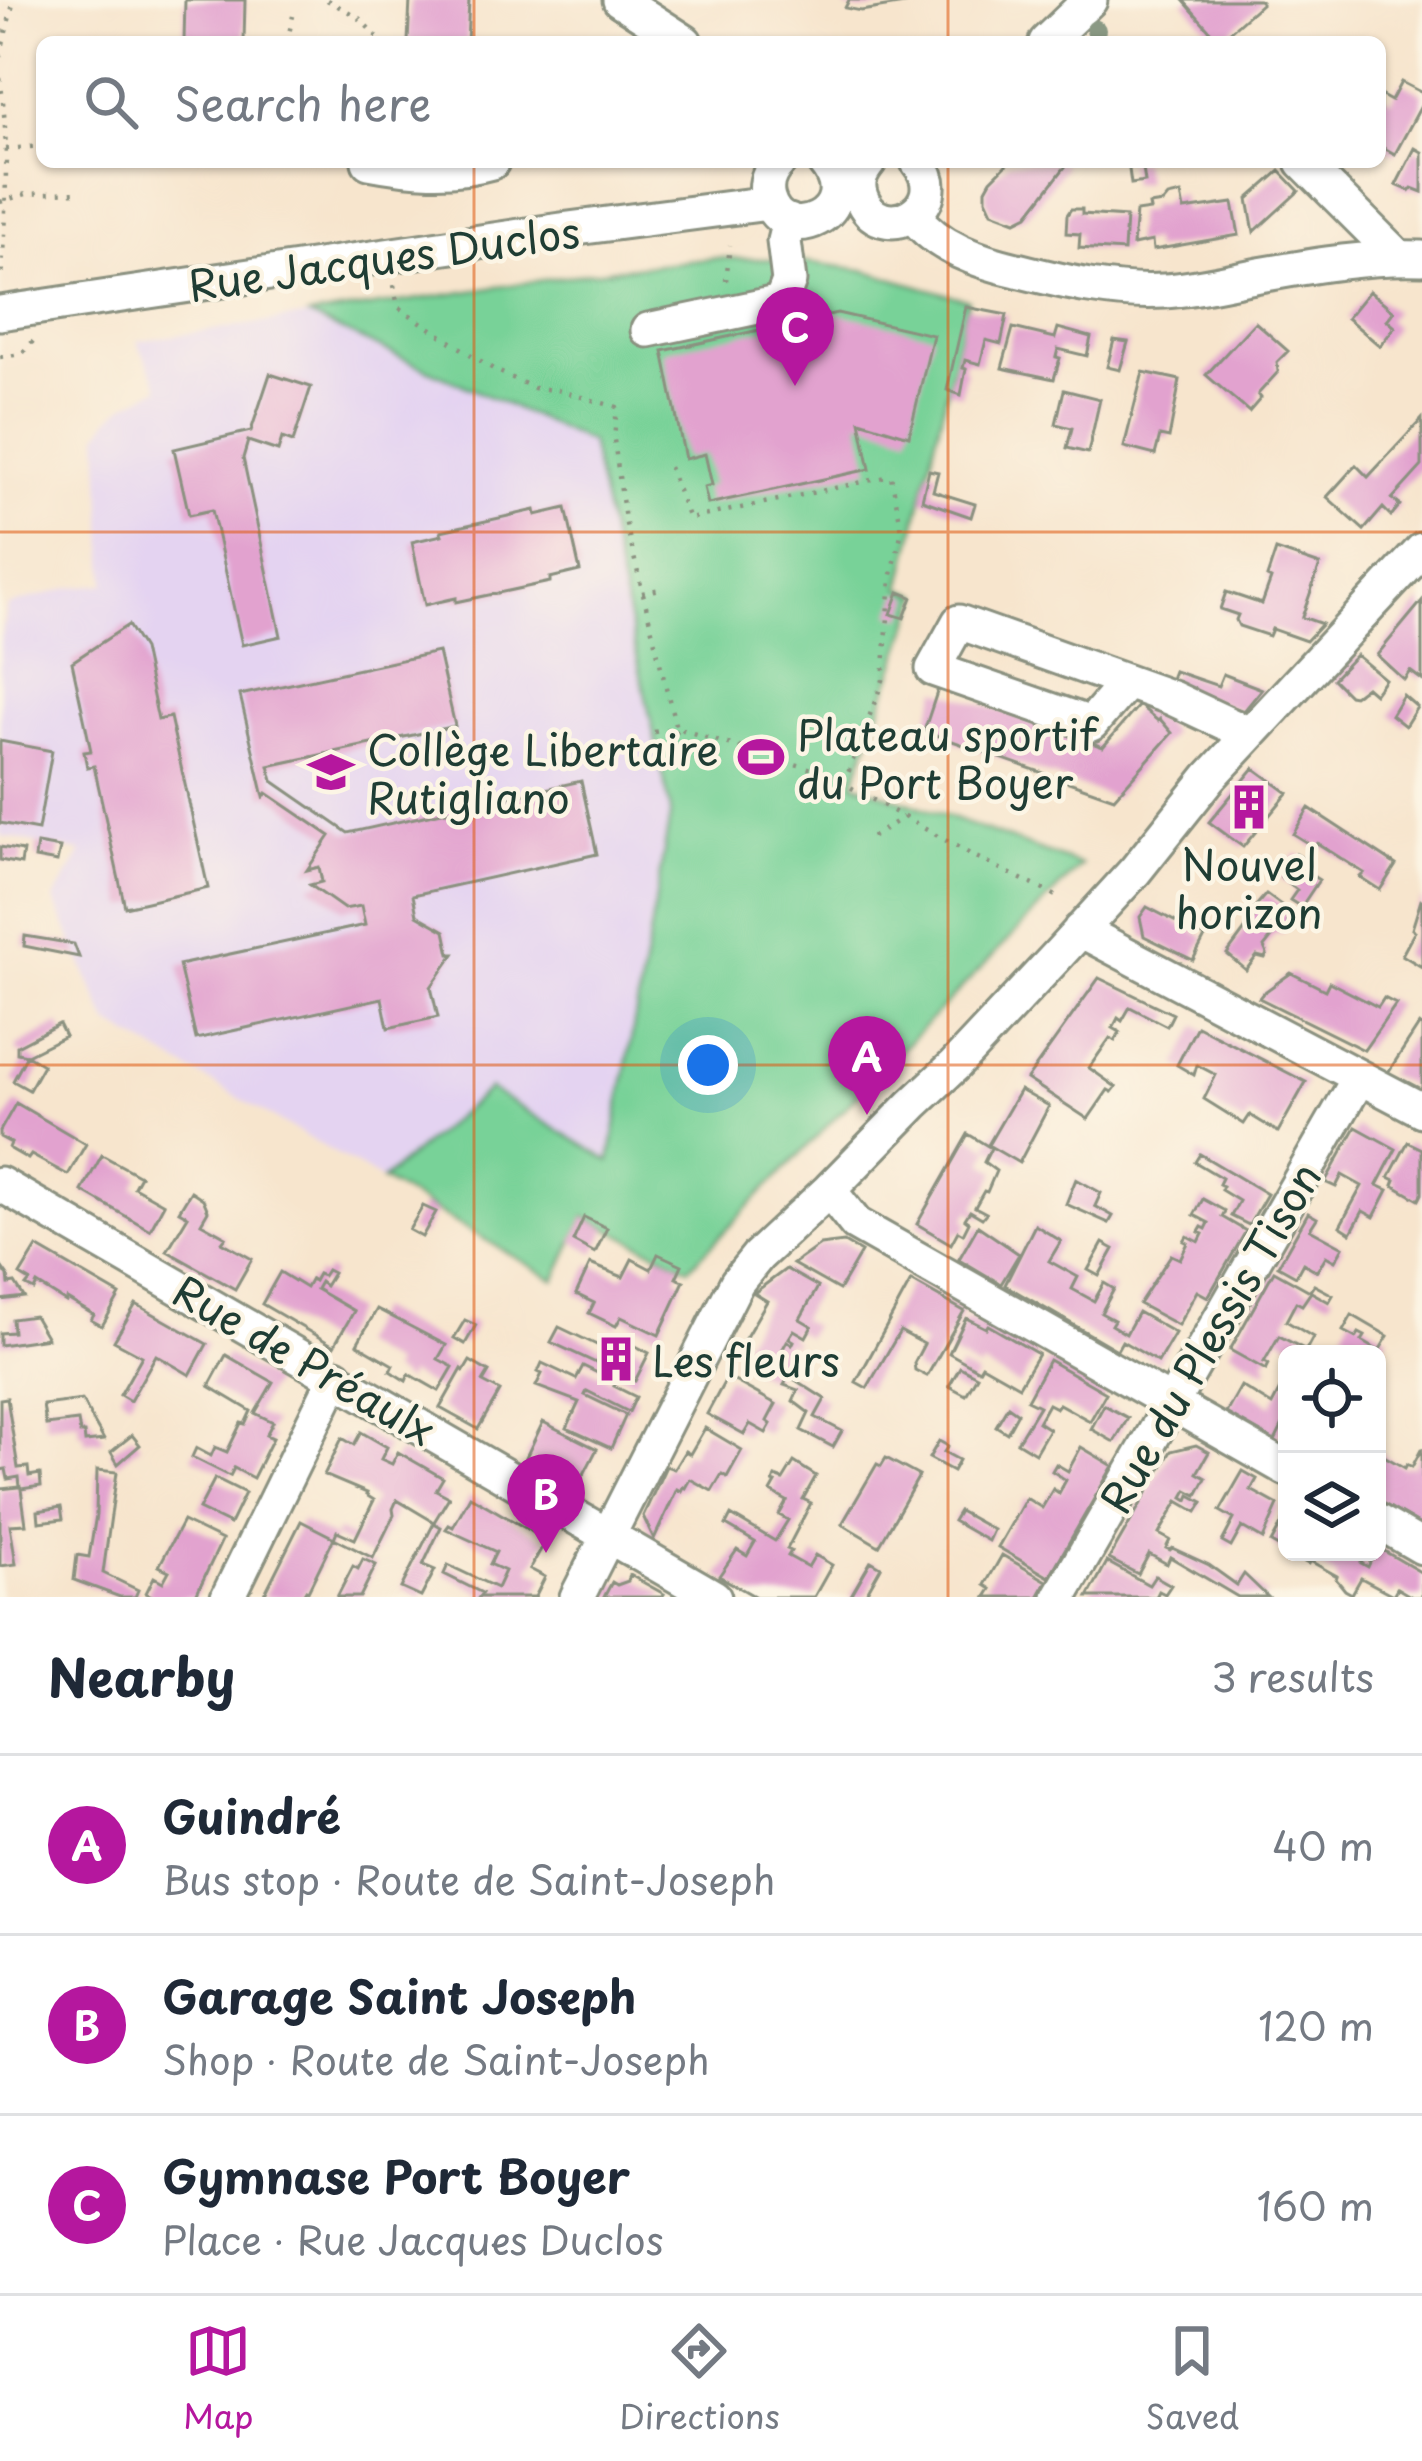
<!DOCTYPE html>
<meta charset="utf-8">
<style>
body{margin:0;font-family:"Playpen Sans",sans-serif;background:#f6f6f7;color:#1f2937}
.controls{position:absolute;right:36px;bottom:36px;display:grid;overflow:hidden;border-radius:18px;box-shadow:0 3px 9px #0004}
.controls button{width:108px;height:108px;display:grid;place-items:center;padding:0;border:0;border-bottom:3px solid #e0e1e3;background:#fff;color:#1f2937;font:60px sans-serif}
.you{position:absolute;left:708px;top:1065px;width:42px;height:42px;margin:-30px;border:9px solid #fff;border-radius:50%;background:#1a73e8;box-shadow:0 0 0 18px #1a73e833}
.badge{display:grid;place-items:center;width:78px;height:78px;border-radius:50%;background:#b5179e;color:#fff;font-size:39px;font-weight:700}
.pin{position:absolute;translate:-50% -99px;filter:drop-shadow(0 3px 6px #0008)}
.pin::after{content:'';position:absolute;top:63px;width:42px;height:36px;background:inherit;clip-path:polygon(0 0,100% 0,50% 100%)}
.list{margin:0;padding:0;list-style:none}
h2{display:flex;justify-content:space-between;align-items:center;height:156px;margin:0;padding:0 48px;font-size:51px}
h2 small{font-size:39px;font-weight:400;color:#747a83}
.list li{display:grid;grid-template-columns:78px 1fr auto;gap:36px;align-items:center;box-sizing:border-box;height:180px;padding:0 48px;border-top:3px solid #e0e1e3}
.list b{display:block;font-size:45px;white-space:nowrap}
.list p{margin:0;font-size:39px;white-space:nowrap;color:#747a83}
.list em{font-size:39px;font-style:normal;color:#747a83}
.icon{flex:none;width:66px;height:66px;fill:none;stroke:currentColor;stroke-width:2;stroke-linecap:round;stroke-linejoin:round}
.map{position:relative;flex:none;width:1422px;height:1597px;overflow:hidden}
.search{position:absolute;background:#fff;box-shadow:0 3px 9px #0004;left:36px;right:36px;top:36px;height:132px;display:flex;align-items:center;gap:30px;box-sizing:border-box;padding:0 42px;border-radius:18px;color:#747a83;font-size:45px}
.sheet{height:696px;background:#fff}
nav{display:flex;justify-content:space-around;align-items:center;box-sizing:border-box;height:168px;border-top:3px solid #e0e1e3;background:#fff;font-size:33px;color:#747a83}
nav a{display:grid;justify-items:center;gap:6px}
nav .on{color:#b5179e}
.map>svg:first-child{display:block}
</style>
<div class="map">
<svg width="1422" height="1597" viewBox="0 0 1422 1597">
<rect width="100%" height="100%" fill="#fcf5e5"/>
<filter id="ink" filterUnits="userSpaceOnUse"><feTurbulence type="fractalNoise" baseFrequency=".00833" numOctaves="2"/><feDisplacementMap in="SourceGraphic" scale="24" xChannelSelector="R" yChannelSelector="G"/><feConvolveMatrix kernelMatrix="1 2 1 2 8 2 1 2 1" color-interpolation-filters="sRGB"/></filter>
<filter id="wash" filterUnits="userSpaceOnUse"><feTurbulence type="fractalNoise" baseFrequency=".004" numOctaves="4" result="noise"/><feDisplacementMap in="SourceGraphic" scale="48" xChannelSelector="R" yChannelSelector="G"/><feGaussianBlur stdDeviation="2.7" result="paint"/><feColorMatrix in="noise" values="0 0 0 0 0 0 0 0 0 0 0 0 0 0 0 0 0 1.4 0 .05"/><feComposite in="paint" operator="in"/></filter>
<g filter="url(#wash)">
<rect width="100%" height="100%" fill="#f7e5cd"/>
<path fill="#e4d3f1" d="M309 316 590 442 671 812 610 1162 489 1089 382 1180 108 1023 54 899 82 852 0 836V642L7 606 72 587 106 584 99 435 110 418 125 405 160 388 137 341Z"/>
<path fill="#78d298" stroke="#4c8866" stroke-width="3" d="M717 258 792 260 863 270 968 300 901 588 920 595 854 783 1081 865 689 1268 585 1217 555 1280 382 1180 489 1089 610 1161 671 811 590 442 309 316 615 269Z"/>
<g id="blocks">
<path fill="#e2a2cf" d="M185 0H245L244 42H184Z
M410 0H469L467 42H408Z
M849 0H917V2L861 11 845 8Z
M1183 0H1259L1262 3 1219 41Z
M1401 82 1422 93V104L1395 154 1380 146V95L1391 101Z
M1415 148 1422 152V192L1412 188 1410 191 1396 185Z
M1009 162H1060L1065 167 1028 215 1016 221 992 212 986 199V189L991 180Z
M1128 162H1142L1145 182 1131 184Z
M1280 171 1299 191 1254 232 1248 199Z
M1181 194 1184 210 1233 203 1239 235 1153 250 1152 241 1133 245 1136 212 1150 210 1149 205 1163 203 1168 197Z
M1071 209H1082V214L1126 217 1124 251 1079 248 1080 234 1066 233 1067 215Z
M1369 291 1394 311 1387 320 1395 327 1380 346 1347 318Z
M966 307 1007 315 1001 344 986 340 980 364 965 360 963 368 966 369 961 395 947 390Z
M837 313 933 335 909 436 860 421 870 469 708 504 704 487 712 485 705 454 685 459 663 351Z
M1255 322 1288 351 1277 362 1278 372 1258 394 1261 398 1249 412 1206 375Z
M1013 328 1055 338 1058 328 1091 337 1087 356 1058 349 1056 357 1060 358 1054 379 1002 368Z
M1114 340 1128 342 1120 370 1107 367Z
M1143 372 1180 380 1169 438 1160 436 1155 455 1124 447Z
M270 374 311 387 293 442 282 438 278 451 248 441 243 458 281 636 242 645 212 510 189 515 174 449 251 431Z
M1064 390 1100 399 1088 453 1067 448 1072 428 1056 424Z
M1422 419V466L1392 499 1400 505 1391 516 1383 508 1364 530 1327 497 1356 465 1368 477Z
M929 470 938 472 933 491 975 504 971 517 922 500Z
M566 508 580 571 550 578V582L456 602V598L425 605 412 542 442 535 441 531 535 510 536 515Z
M1276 550 1320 565 1302 617 1322 624 1306 641 1272 629 1269 636 1239 626 1236 620 1238 615 1220 609 1226 592 1262 604 1271 579 1267 577Z
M899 592 912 597 904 618 891 614Z
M1422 601V680L1410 671 1404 680 1377 655Z
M128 625 143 649 158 720 170 717 208 888 125 907 94 766 87 767 84 752 91 751 72 662Z
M438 652 455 726 269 766 273 781 348 833 581 781 597 854 413 895 417 915 445 931 450 954H454L431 987 438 1017 388 1028 382 998 196 1039 179 965 365 925 361 906 344 909 310 885 322 882 319 867 307 870 330 836 267 793 264 797 240 695Z
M1356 655 1385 679 1374 694 1366 687 1354 696 1349 695 1333 679Z
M1174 671 1218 686 1223 674 1262 689 1244 711 1169 684Z
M938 689 1103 747 1139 705 1158 721 1160 719 1172 733 1114 798 924 731Z
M1403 695 1417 707 1405 726 1391 715Z
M0 741 52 751 38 830 0 823Z
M1254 768 1288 793 1243 847 1209 822Z
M1309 808 1396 865 1380 890 1360 877 1364 873 1317 843 1314 847 1293 834Z
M37 844 60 848 57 862 35 858Z
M0 847 23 851 21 864 0 860Z
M1296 854 1309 862 1303 870 1319 880 1301 907 1290 900 1297 890 1281 878Z
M1266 894 1281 905 1282 912 1288 917V926L1282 933H1275L1264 947 1267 954 1265 958 1257 956 1246 970 1227 954 1253 919 1249 914Z
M1421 900H1422V967L1402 955 1415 931 1412 929Z
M1147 907 1205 937 1193 960 1144 936 1140 917Z
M25 936 74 944 79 957 24 946Z
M1291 973 1325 990 1329 982 1378 1007 1384 998 1396 1004 1364 1050 1259 998 1263 993Z
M1099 978 1173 1014 1167 1026 1130 1007 1122 1021 1118 1018 1113 1028 1120 1032 1115 1041 1110 1038 1089 1068 1116 1087 1112 1092 1108 1090 1088 1119 1027 1079Z
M59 1024 65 1036 27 1055 17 1053V1046Z
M1419 1025 1422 1026V1091L1387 1074Z
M1197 1026 1306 1082 1278 1132 1250 1115 1244 1124 1204 1099 1216 1075 1197 1065 1194 1075 1177 1065Z
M27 1055 43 1065 29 1090 13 1081Z
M1020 1090 1049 1106 1019 1163 988 1145Z
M16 1103 86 1144 68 1175 31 1155 28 1159 9 1148 11 1143 0 1137V1131Z
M1356 1127 1396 1149 1377 1185 1388 1190 1374 1217 1363 1211 1351 1233 1340 1226 1362 1186 1342 1175 1336 1187 1325 1182Z
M968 1134 991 1148 984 1162 996 1171 987 1192 984 1191 975 1207 986 1213 982 1218 970 1211 965 1219 969 1222 963 1234 958 1231 951 1244 917 1224Z
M1408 1142 1422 1149V1194L1419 1200 1393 1185 1395 1180 1389 1177Z
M1200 1154 1267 1194 1249 1225 1231 1216 1239 1201 1221 1190 1223 1186 1219 1184 1222 1178 1195 1162Z
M102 1155 140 1176 134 1187 164 1204 150 1230 82 1191Z
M1076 1179 1101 1193 1095 1206 1113 1216 1109 1223 1066 1204Z
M191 1191 203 1199 208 1211 201 1223 226 1237 222 1242 252 1259 235 1289 167 1251 188 1216 179 1211Z
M1203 1199 1225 1211 1222 1217 1246 1231 1208 1297 1197 1291 1178 1325 1139 1304 1171 1255 1180 1259 1188 1243 1184 1241 1187 1236 1199 1242 1203 1234 1199 1232 1202 1227 1206 1229 1209 1223 1194 1215Z
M423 1206 436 1212 422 1237 409 1230Z
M1308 1213 1317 1218 1310 1229 1343 1247 1335 1261 1326 1256 1317 1271 1303 1263 1296 1276 1278 1266Z
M584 1217 607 1228 595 1253 573 1241Z
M1035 1225 1061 1241 1049 1261 1078 1277 1072 1289 1094 1301 1104 1283 1114 1289 1101 1313 1114 1320 1111 1325 1126 1334 1138 1312 1175 1333 1158 1362 1122 1341 1117 1350 1005 1285Z
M978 1226 1019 1254 1001 1284 959 1259Z
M844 1242 861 1252 839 1290 793 1264 820 1245Z
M1103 1243 1114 1249 1099 1276 1088 1270Z
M37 1247 120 1295 102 1326 91 1320 94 1315 67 1299 66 1302 37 1284 34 1290 26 1286 30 1281 20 1275Z
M658 1254 682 1265 676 1278 684 1281 659 1335 621 1317 616 1326 589 1313 594 1303 576 1294 590 1264 623 1277 632 1259 651 1269Z
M0 1265 8 1276 9 1284 15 1283 24 1297 0 1300Z
M786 1269 818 1287 800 1319 812 1326 806 1337 794 1330 789 1338 794 1341 792 1345 787 1341 780 1354 783 1356 770 1379 733 1359 767 1301 754 1293Z
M327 1270 333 1273 325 1286 320 1282 316 1289 354 1311 334 1346 262 1304 280 1272 306 1288 311 1279 314 1281 318 1274 323 1276Z
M1274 1271 1310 1291 1314 1285 1333 1295 1329 1302 1311 1292 1302 1305 1296 1302 1286 1321 1313 1337 1306 1350 1279 1336 1264 1362 1269 1364 1266 1370 1230 1350Z
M911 1281 964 1311 927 1376 915 1370 914 1363 924 1344 900 1331 867 1388 856 1382Z
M136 1304 207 1344 190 1375 156 1355 130 1401 120 1395 142 1356 114 1341Z
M377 1309 446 1345 438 1359 453 1367 439 1391 409 1374 406 1381 390 1371 393 1365 357 1344Z
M1352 1315 1388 1336 1379 1351 1362 1341 1365 1336 1359 1333 1356 1338 1343 1331Z
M34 1316 47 1338 0 1345V1333L13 1332 12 1319Z
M966 1318 986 1328 988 1325 1038 1354 1019 1386 982 1365 979 1370 949 1353Z
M465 1320 476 1325 465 1344 454 1338Z
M559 1327 601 1347 602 1344 614 1347 618 1337 649 1353 635 1381 551 1342Z
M226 1355 273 1382 255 1413 273 1422 266 1435 273 1438 253 1478 234 1468 230 1476 192 1457 196 1448 211 1456 215 1447 227 1452 241 1423 245 1424 251 1411 209 1386Z
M1049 1360 1106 1393 1090 1421 1059 1404 1056 1408 1048 1404 1038 1422 1049 1429 1035 1453 1017 1442 1039 1406 1027 1400Z
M470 1361 489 1372 483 1382 500 1391 478 1429 440 1408 462 1369 464 1371Z
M542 1363 576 1379 583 1366 616 1382 614 1386 636 1397 629 1412 587 1391 585 1395 626 1415 611 1448 567 1428 579 1402 536 1386 542 1374 538 1372Z
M960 1367 977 1376 966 1395 949 1386Z
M789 1376 825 1399 815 1417 842 1431 833 1447 801 1430 809 1413 793 1401 798 1390 784 1385Z
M1287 1376V1417L1275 1441 1226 1413 1241 1386 1272 1405Z
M727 1377 776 1404 767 1421 771 1424 766 1433 750 1424 744 1434 707 1414Z
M7 1398 18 1468 28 1467 29 1476 40 1474 41 1486 21 1489 26 1524 10 1525 16 1564 0 1566V1489L20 1487 19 1477 8 1479 6 1469 0 1470V1399Z
M82 1400 92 1419 104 1440 85 1442 84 1433H80L78 1421 46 1425 43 1405Z
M1104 1405 1128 1418 1114 1442 1091 1429Z
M1008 1406 1018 1413 1007 1433 996 1426Z
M543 1422 597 1449 582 1478 570 1481 526 1457Z
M705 1428 742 1450 727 1477 722 1474 712 1491 690 1479 685 1488 683 1487 681 1491 677 1489 654 1539 643 1516 666 1466 674 1469 685 1451 690 1454Z
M361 1432 387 1447 381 1459 392 1464 398 1452 443 1478 436 1490 449 1497 434 1522 397 1500 393 1509 394 1515 373 1558 334 1538 337 1531 355 1539 374 1500 366 1495 367 1493 324 1475 342 1438 354 1445Z
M132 1435 140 1445 118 1464 111 1452Z
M939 1441 948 1446 944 1452 959 1460 953 1471 929 1458Z
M1196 1445 1209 1452 1197 1473 1206 1478 1197 1495 1187 1490 1183 1497 1188 1500 1190 1495 1203 1502 1197 1512 1178 1501 1159 1534 1170 1540 1166 1548 1170 1550 1172 1548 1209 1565 1237 1585 1244 1574 1268 1597H1238L1170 1557 1167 1564 1149 1554 1138 1574 1109 1559 1171 1451Z
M1081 1447 1113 1466 1049 1577 998 1547 1026 1498 1042 1508 1053 1489 1059 1493 1066 1480 1052 1471 1056 1464 1068 1471Z
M1422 1448V1526L1377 1500V1452L1405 1468 1407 1464 1412 1467Z
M886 1458 919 1476 879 1546 842 1524 877 1464 881 1466Z
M794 1462 816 1476 803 1499 811 1503 787 1549 791 1551 788 1556 808 1567 815 1555 832 1565 814 1597H756L719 1576 737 1550 747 1556 755 1542 726 1525 731 1515 775 1541 788 1520 779 1515 787 1501 771 1492 776 1483 773 1482 775 1477 783 1480Z
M97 1470 117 1472 103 1573 138 1590 135 1597H120L74 1580 77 1555 89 1557 96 1515Z
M1243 1471 1257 1479 1251 1490 1278 1505 1263 1539 1242 1527 1231 1547 1222 1542 1234 1519 1220 1511Z
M215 1478 245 1493 230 1524 199 1509Z
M470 1496 546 1540 530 1569 545 1577 535 1597H479L482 1593 444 1574 448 1565 497 1588 505 1571 490 1564 496 1552 446 1529 449 1525 453 1527Z
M61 1507 63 1519 39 1522 38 1511Z
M959 1511 993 1530 988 1541 953 1521Z
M1287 1514V1552H1367L1361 1563 1368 1567 1377 1547 1422 1573V1597H1412L1397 1588 1393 1595 1361 1578 1352 1594 1345 1590 1336 1579 1337 1576 1310 1561 1308 1564 1271 1543Z
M183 1521 222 1540 195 1597H154L146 1593 154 1577 163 1582 169 1571 159 1566Z
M301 1521 334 1538 308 1591 306 1590 302 1597H263Z
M434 1523 441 1527 423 1565 435 1570 421 1597 401 1588Z
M1002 1555 1047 1581 1038 1597H986L991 1589 985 1585Z
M363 1559 376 1565 360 1597H337L353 1566 358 1569Z
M871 1561 881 1567 864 1597H850Z
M1107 1562 1149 1585 1155 1576 1171 1585 1165 1594 1159 1591 1156 1597H1088Z
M630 1575 664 1594 662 1597H604L612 1582 617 1585 628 1581Z"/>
</g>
</g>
<g filter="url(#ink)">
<use href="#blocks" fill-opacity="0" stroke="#8b9180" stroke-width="3"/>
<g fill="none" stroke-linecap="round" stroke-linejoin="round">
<g stroke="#8b9180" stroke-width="39">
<path id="minor" d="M620 0 685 42
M1046 42 1090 0
M369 162C411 170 450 174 492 162
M779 162C769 172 764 184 768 198 783 251 867 212 824 162
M869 162C860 173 856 183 861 197 879 248 955 208 918 162
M1303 162 1398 257
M913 215C938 248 978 261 1017 270 1064 282 1115 294 1164 291 1198 289 1231 280 1265 274 1316 265 1370 256 1422 258
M0 313 561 230 769 203
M648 330 781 302 789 281 784 241 789 221
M1127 682 1091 724 933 669 959 622 1172 698 1249 734
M1080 930 1422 1110
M0 1184 714 1597
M829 1190 856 1224 1287 1469
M1377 1521 1422 1547
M228 1597 336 1376
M577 1597 737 1282 758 1256 829 1190 913 1104 955 1065 1057 956 1135 871 1210 777 1422 550
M1060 1597 1359 1078"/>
</g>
<path stroke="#8b9180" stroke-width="4.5" stroke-dasharray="3 9" stroke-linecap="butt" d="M327 0 358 17 382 42
M287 42 293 16
M0 56 14 0
M0 78C10 144 5 210 2 276
M6 149 42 146
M0 202 26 194 78 192
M726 281 730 245
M394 285 398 307 493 369 534 388 557 390 617 407 614 440 625 520 676 728 825 773 970 854 1058 897
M0 357 22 354 35 339
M669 467 689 519 891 476 902 530 891 579 883 680 844 784
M642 593 660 589
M654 732 676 728 671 765 694 770
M872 837 903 817"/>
<use href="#minor" stroke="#fff" stroke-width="33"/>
</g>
<circle fill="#8a9984" cx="1096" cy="30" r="10"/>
</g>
<path fill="none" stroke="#de580e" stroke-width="3" stroke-opacity="0.55" d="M474 0V42M948 0V42M474 162V1597M948 162V1597M0 532H1422M0 1065H1422"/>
<defs>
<g id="stadium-bare" transform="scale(3.6)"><path d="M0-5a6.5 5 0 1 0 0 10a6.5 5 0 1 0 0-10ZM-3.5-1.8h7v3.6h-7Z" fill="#b5179e" stroke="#fcf5e5" stroke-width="2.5" paint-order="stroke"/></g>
<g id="school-bare" transform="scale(3.6)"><path d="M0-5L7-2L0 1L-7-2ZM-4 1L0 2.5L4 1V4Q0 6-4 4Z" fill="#b5179e" stroke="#fcf5e5" stroke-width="2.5" paint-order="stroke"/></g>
<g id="building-bare" transform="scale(3.6)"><path d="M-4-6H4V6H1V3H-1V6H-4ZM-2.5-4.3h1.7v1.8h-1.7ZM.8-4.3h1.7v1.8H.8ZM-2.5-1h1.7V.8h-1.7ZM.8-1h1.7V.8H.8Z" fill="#b5179e" stroke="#fcf5e5" stroke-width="2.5" paint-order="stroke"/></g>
</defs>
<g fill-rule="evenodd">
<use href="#stadium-bare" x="761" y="757"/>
<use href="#school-bare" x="331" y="772"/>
<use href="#building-bare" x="1249" y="807"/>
<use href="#building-bare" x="616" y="1359"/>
</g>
<g text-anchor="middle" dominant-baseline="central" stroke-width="9" stroke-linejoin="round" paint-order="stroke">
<g font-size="42" fill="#1f3d34" stroke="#fcf5e5">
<text transform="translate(384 257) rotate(-8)">Rue Jacques Duclos</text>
<text transform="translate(1209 1337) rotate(-60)">Rue du Plessis Tison</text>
<text transform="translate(305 1359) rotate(30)">Rue de Préaulx</text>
</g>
<g font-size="42" fill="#1f3d34" stroke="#fcf5e5" text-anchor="start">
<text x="797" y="733">Plateau sportif<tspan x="797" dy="48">du Port Boyer</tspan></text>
<text x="367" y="748">Collège Libertaire<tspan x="367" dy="48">Rutigliano</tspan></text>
<text x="1249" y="863" text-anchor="middle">Nouvel<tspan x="1249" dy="48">horizon</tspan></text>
<text x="652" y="1359">Les fleurs</text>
</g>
</g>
</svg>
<div class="controls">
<button><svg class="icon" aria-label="locate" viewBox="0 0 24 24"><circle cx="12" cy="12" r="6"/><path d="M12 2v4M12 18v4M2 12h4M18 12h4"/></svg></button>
<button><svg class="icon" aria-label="layers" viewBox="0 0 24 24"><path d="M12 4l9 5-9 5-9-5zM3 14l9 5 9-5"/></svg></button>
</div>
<div class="you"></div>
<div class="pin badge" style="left:867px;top:1115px">A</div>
<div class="pin badge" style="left:546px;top:1553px">B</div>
<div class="pin badge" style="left:795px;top:386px">C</div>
<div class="search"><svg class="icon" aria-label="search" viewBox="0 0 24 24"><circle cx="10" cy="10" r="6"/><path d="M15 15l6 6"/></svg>Search here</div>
</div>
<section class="sheet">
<h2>Nearby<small>3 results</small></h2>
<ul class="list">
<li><span class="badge">A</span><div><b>Guindré</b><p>Bus stop · Route de Saint-Joseph</p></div><em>40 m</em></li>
<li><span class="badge">B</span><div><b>Garage Saint Joseph</b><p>Shop · Route de Saint-Joseph</p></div><em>120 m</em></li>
<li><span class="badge">C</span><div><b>Gymnase Port Boyer</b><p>Place · Rue Jacques Duclos</p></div><em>160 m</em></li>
</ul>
</section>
<nav>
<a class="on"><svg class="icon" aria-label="map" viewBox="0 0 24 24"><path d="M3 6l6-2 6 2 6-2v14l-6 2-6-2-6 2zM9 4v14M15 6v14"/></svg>Map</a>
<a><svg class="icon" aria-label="directions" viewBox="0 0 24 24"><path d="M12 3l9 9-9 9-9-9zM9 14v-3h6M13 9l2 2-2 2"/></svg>Directions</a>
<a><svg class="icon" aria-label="saved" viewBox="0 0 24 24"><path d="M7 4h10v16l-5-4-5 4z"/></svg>Saved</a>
</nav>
